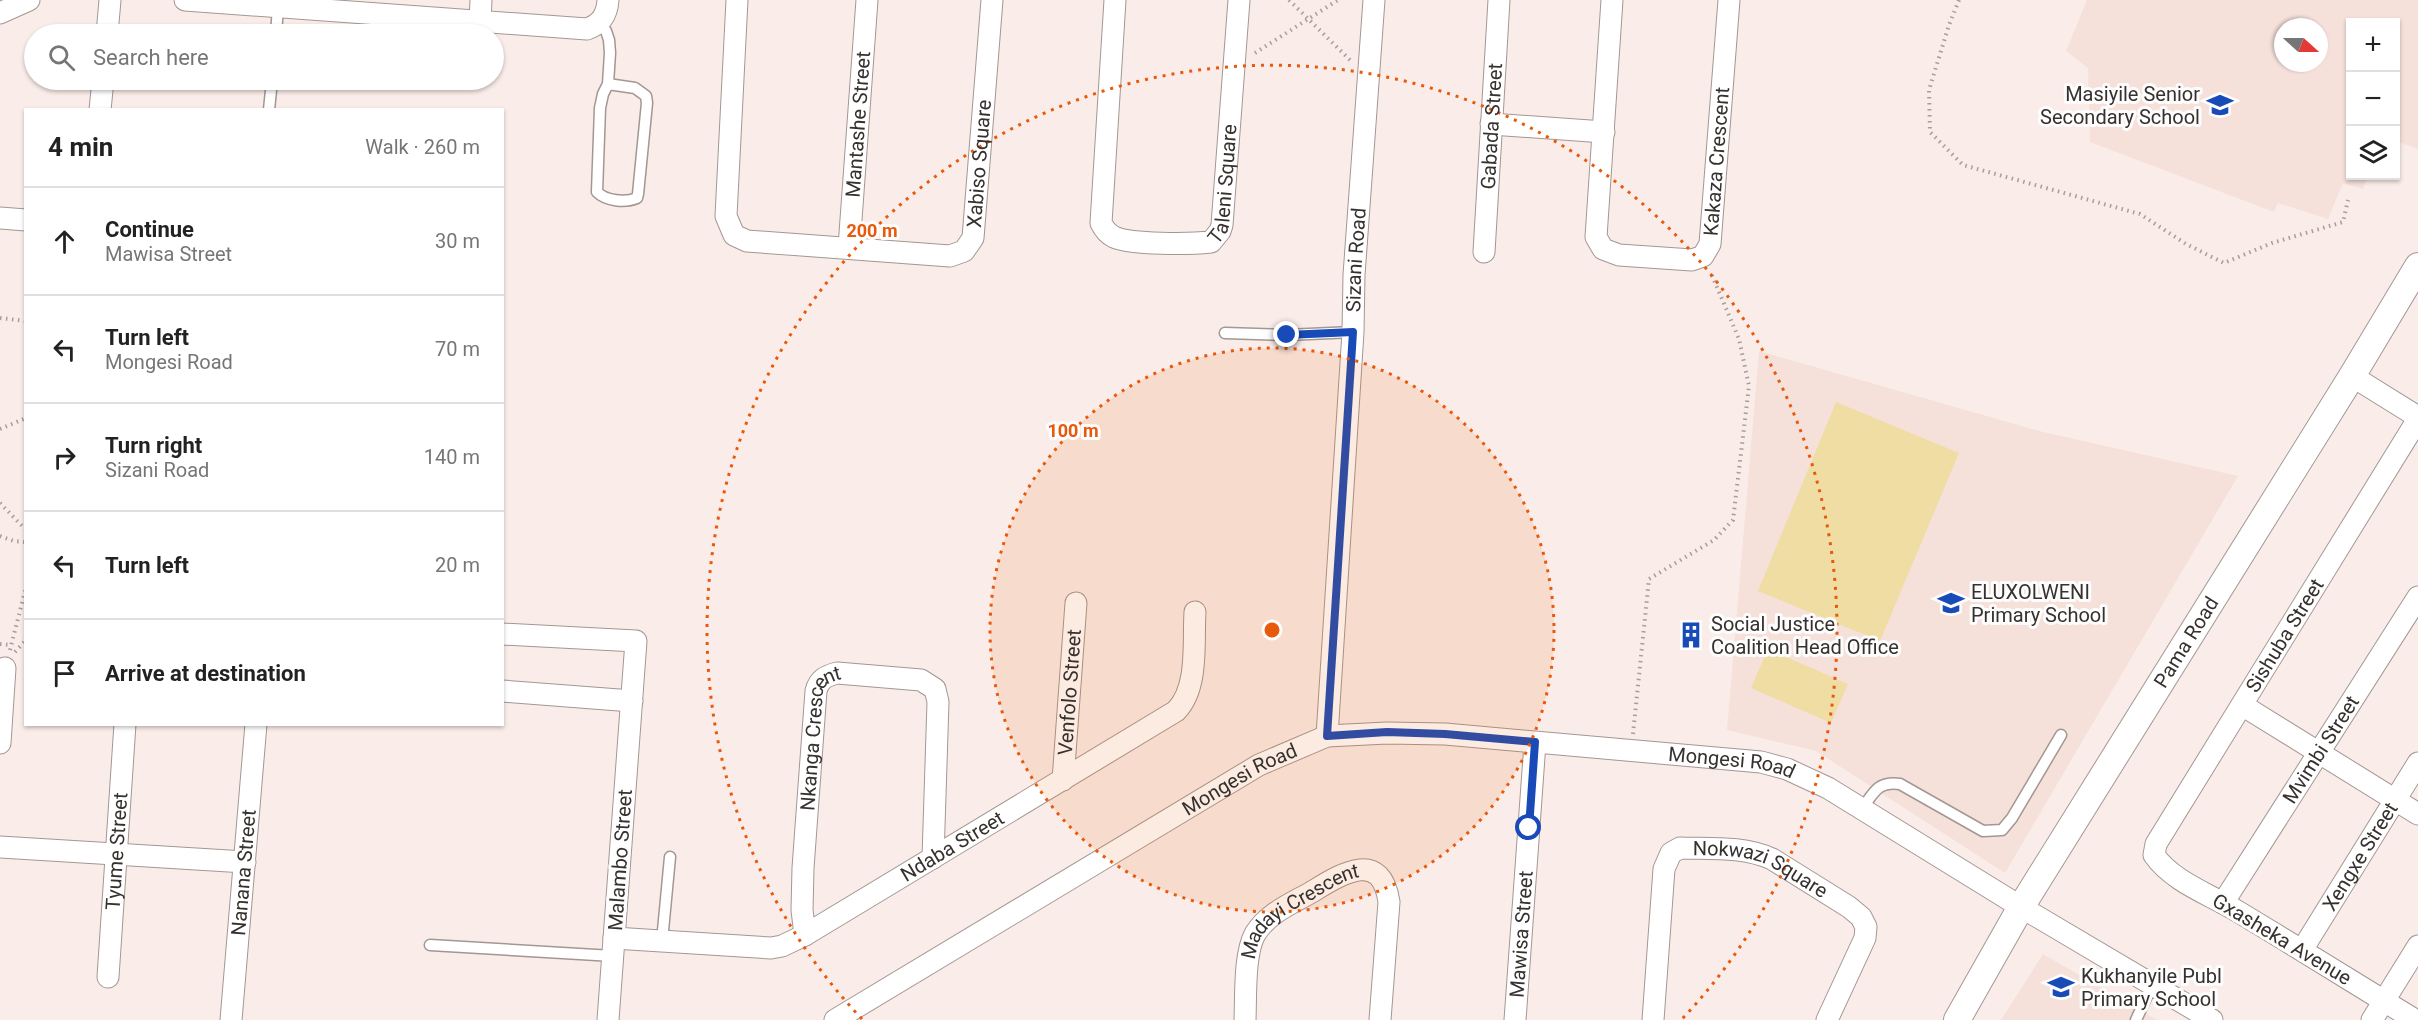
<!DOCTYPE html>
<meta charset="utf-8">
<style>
body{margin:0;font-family:Roboto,sans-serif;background:#f2f2f2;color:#222}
.controls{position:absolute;right:18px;top:18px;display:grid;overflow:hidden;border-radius:0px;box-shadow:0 2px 4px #0004}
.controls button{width:54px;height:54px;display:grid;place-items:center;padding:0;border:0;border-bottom:2px solid #e0e0e0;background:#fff;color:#222;font:30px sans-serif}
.compass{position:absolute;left:2274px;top:18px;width:54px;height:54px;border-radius:50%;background:#fff;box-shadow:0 2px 4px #0004;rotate:111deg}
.stop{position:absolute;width:18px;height:18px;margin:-14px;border:4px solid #184bb7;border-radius:50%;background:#fff}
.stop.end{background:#184bb7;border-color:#fff;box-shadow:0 2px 6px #0008}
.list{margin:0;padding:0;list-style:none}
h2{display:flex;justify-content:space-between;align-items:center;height:78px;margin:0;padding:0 24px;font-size:26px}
h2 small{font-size:20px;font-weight:400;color:#767676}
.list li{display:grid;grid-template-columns:39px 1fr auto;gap:18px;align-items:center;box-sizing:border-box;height:108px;padding:0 24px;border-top:2px solid #e0e0e0}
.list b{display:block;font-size:22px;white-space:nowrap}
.list p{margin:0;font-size:20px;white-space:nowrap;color:#767676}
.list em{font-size:20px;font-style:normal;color:#767676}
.icon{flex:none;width:33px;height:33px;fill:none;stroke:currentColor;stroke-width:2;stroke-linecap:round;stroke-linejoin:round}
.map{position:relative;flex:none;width:2418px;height:1020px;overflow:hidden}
.search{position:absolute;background:#fff;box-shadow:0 2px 4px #0004;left:24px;top:24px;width:480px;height:66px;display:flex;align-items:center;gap:15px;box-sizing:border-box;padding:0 21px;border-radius:33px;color:#767676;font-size:22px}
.panel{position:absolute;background:#fff;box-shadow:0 2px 4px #0004;left:24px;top:108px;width:480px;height:618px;border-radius:0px}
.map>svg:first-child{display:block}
</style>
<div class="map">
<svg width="2418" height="1020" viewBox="0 0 2418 1020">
<rect width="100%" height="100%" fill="#faede9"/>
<path fill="#f5e0da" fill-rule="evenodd" d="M2087 0H2418V149L2396 141V22H2350V176H2368L2363 189 2343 183 2328 219 2278 203 2274 212 2090 142 2088 68 2066 51ZM2283 27H2319V63H2283Z
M1759 351 2039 431 2238 476 2005 873 1816 751 1727 730Z
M2043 954 2157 1020H2001Z"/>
<path fill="#efdda3" d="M1836 402 1959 453 1880 641 1758 591Z
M1768 649 1848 684 1831 723 1751 688Z"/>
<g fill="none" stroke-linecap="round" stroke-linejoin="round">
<g stroke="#a39793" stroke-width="13">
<path id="service" d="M599 23 606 31 609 40 610 53 608 84 603 94 600 108 597 192C606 201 625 203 637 198L638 194 647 103 646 96 635 88 608 84
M276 34 278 7
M269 110 272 80
M1225 333 1287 335 1353 332
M1862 809C1874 792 1878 781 1900 784L1983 831 2002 830 2012 818 2061 735
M662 941 670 857
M430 945 613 956
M2136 1020 2152 985"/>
</g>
<g stroke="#a39793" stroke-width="23">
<g id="minor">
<path d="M185 0 587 29C601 24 607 15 608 0"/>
<path id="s1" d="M737 0 726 216 734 235 747 241 950 256 964 251 973 238 992 0"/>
<path id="s2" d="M1115 0 1101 223C1104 229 1108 234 1114 237 1131 245 1191 244 1211 242L1220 231 1222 225 1239 0"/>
<path id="s3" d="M1612 0 1596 237 1603 249 1619 255 1692 260 1703 256 1710 244 1729 0"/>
<path d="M0 13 29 0"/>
<path d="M480 21 481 0"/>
<path d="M107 34 110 0"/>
<path d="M100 110 103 80"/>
<path d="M1491 124 1604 132"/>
<path d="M0 218 26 220"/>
<path id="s4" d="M849 247 867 0"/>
<path id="s5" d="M1484 252 1499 0"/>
<path d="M2352 376 2418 417"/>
<path d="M502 634 636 641 608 1020"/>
<path d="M502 691 632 701"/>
<path d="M2242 705 2418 814"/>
<path id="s6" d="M1327 736 1353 332 1354 275 1374 0"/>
<path d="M0 743 5 668"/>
<path id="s7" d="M1063 780 1076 603"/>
<path d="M0 847 245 862"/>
<path id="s8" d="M2223 903 2418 597"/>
<path id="s9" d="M805 935 802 910 803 868 816 691C819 679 826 676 837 673L921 680 935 689 938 702 933 858"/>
<path id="s10" d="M614 938 771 948 782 946 805 935 1176 711C1199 688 1193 642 1195 612"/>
<path id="s11" d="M2302 950 2418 763"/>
<path id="s12" d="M108 977 125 724"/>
<path id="s13" d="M231 1020 256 724"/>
<path id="s14" d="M835 1020 1259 765 1327 736 1387 733 1445 734 1761 762 1787 769 1828 788 2021 907 2212 1020"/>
<path id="s15" d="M1245 1020C1246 996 1244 954 1255 934 1267 914 1290 904 1310 893 1340 875 1381 847 1389 902L1380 1020"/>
<path id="s16" d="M1515 1020 1535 743"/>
<path id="s17" d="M1653 1020 1664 869 1671 853 1680 848C1711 849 1743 846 1772 859L1849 907 1861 917 1866 927 1865 938 1827 1020"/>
<path d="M2372 1020 2418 946"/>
<path id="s18" d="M2415 1020C2356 984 2297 947 2237 911 2209 894 2173 882 2154 855L2156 844 2418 419"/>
</g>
</g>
<g stroke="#a39793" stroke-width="28">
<g id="tertiary">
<path id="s19" d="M1957 1020 2021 907 2352 376 2418 266"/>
</g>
</g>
<path stroke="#a79d9a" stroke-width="4" stroke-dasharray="1.5 4.5" stroke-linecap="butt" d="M1289 0 1350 60
M1959 0 1949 25 1929 90 1930 132 1963 165 2140 214 2186 244 2224 263 2272 243 2343 222 2348 200
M1255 53 1338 0
M0 318 26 321
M0 429 26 418
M0 503 26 530
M0 536 14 541 26 542
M0 644 11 645
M10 650 26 587
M15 652 26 640
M1633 734 1649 579 1714 540 1733 520 1749 386 1739 339 1711 273"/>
<use href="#service" stroke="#fff" stroke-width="10"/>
<use href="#minor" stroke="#fff" stroke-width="21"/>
<use href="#tertiary" stroke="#fff" stroke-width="26"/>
</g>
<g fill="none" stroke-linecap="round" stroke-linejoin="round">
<path stroke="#184bb7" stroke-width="8" d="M1287 335 1353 332 1327 736 1387 732 1445 734 1535 742 1529 828"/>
</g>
<circle cx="1272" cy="630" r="282" fill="#e8590c" fill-opacity=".12"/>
<g fill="none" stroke="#e8590c" stroke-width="3" stroke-dasharray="3 6">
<circle cx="1272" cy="630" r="282"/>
<path d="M862 1019A565 565 0 1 1 1682 1019"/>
</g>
<defs>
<g id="school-bare" transform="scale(2.07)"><path d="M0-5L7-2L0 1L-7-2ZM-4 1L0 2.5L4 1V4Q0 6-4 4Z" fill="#184bb7" stroke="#fdfdfd" stroke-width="2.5" paint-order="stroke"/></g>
<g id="building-bare" transform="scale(2.07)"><path d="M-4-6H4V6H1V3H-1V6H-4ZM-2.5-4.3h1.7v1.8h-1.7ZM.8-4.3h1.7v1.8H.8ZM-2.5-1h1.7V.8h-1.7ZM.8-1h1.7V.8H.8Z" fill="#184bb7" stroke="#fdfdfd" stroke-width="2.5" paint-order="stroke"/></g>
</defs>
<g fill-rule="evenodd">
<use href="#school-bare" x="2220" y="105"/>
<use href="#school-bare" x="1951" y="603"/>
<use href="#building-bare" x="1691" y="635"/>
<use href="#school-bare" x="2061" y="987"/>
</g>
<g text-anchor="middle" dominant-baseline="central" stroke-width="6" stroke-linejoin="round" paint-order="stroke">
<g font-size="20" fill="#36312f" stroke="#fdfdfd" text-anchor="start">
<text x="2200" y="94" text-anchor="end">Masiyile Senior<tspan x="2200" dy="23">Secondary School</tspan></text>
<text x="1971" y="592">ELUXOLWENI<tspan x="1971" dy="23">Primary School</tspan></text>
<text x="1711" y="624">Social Justice<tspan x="1711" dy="23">Coalition Head Office</tspan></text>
<text x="2081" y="976">Kukhanyile Publ<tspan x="2081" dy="23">Primary School</tspan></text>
</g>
<g font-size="20" fill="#36312f" stroke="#fdfdfd">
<text stroke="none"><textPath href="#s4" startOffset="123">Mantashe Street</textPath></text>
<text stroke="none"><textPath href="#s5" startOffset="126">Gabada Street</textPath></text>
<text stroke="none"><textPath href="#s3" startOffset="450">Kakaza Crescent</textPath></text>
<text stroke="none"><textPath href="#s1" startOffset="560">Xabiso Square</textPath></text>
<text stroke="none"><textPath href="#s2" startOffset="402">Taleni Square</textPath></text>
<text stroke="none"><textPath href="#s6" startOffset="477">Sizani Road</textPath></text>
<text stroke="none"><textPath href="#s18" startOffset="566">Sishuba Street</textPath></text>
<text stroke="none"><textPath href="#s19" startOffset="442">Pama Road</textPath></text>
<text stroke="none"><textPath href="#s7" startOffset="88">Venfolo Street</textPath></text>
<text stroke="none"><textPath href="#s9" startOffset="201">Nkanga Crescent</textPath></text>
<text stroke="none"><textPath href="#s8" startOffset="182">Mvimbi Street</textPath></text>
<text stroke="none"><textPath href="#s14" startOffset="975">Mongesi Road</textPath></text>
<text stroke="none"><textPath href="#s14" startOffset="471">Mongesi Road</textPath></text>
<text stroke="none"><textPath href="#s10" startOffset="366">Ndaba Street</textPath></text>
<text stroke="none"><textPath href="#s12" startOffset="126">Tyume Street</textPath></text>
<text stroke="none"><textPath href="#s11" startOffset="110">Xengxe Street</textPath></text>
<text transform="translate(620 860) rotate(-86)">Malambo Street</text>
<text stroke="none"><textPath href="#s13" startOffset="148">Nanana Street</textPath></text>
<text stroke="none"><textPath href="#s17" startOffset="264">Nokwazi Square</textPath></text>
<text stroke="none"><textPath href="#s15" startOffset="136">Madayi Crescent</textPath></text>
<text stroke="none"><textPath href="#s16" startOffset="86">Mawisa Street</textPath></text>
<text transform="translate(2282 939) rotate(31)">Gxasheka Avenue</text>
</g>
</g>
<circle cx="1272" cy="630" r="9" fill="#e8590c" stroke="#fdfdfd" stroke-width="3"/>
<g font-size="18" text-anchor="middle" font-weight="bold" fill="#e8590c" stroke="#fdfdfd" stroke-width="6" stroke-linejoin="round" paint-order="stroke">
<text x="872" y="237">200 m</text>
<text x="1073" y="437">100 m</text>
</g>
</svg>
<div class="controls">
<button>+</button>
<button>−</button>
<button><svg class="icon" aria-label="layers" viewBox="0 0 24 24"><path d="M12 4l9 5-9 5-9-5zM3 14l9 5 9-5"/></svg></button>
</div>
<svg class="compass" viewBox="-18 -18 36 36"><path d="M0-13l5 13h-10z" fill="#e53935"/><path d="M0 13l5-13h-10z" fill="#767676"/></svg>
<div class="stop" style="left:1529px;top:828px"></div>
<div class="stop end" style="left:1287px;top:335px"></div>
<div class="search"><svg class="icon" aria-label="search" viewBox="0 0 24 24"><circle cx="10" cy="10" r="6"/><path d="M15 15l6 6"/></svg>Search here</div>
<section class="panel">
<h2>4 min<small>Walk · 260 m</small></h2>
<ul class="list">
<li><svg class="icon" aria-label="ahead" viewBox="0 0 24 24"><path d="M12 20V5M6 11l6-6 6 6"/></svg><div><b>Continue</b><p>Mawisa Street</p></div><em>30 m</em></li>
<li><svg class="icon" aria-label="left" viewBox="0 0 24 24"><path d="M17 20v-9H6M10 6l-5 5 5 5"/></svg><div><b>Turn left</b><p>Mongesi Road</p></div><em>70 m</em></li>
<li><svg class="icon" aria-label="right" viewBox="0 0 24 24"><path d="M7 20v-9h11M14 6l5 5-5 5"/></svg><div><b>Turn right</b><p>Sizani Road</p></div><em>140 m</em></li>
<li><svg class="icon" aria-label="left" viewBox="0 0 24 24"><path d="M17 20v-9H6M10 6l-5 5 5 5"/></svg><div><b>Turn left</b></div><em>20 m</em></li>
<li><svg class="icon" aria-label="arrive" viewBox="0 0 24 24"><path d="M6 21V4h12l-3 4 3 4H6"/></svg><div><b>Arrive at destination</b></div></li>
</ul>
</section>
</div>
